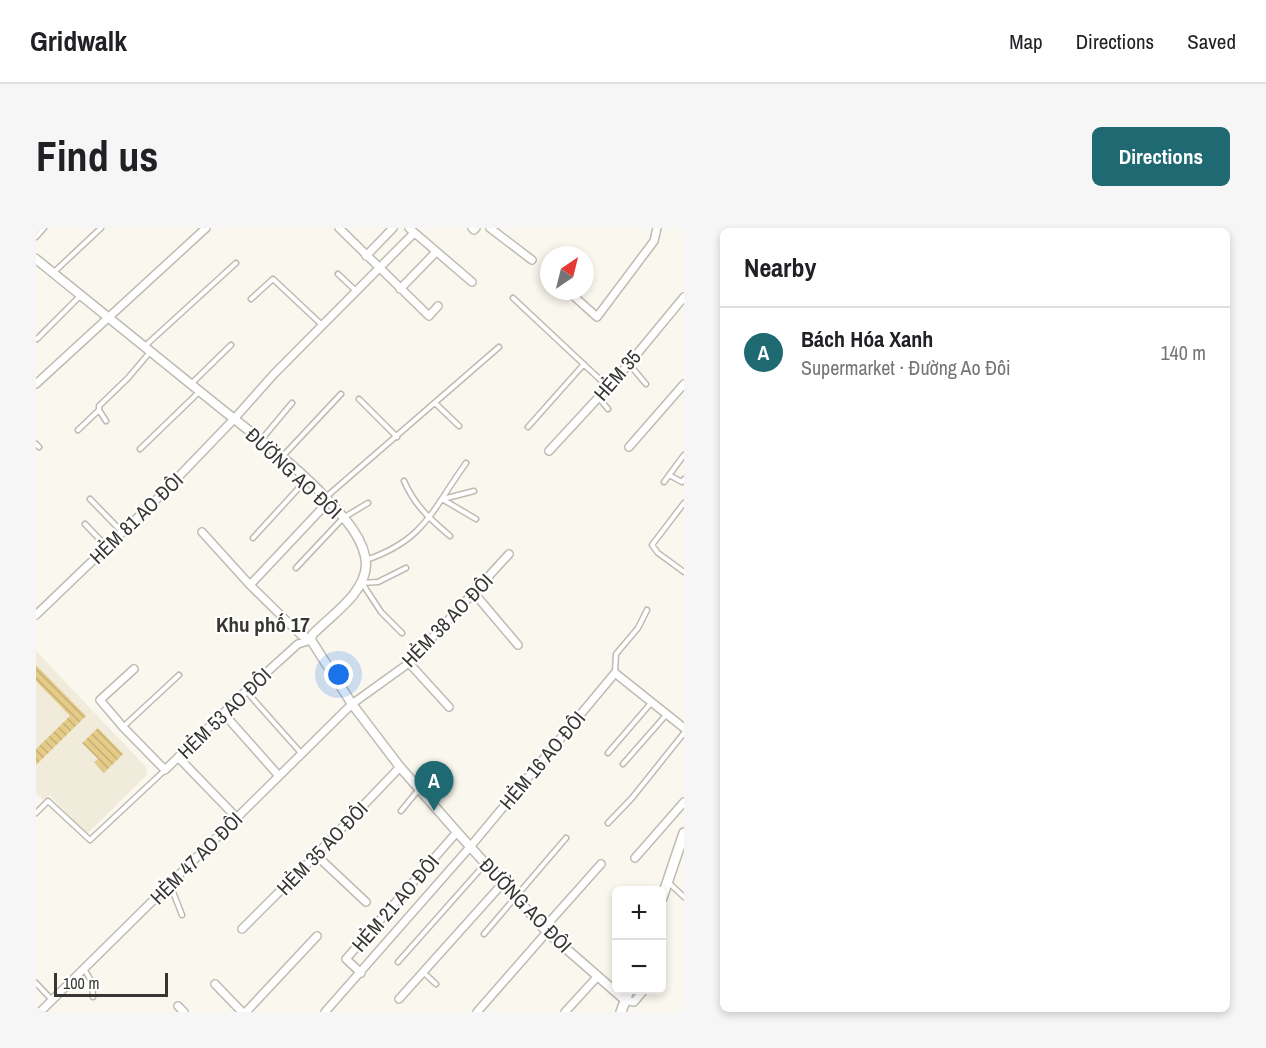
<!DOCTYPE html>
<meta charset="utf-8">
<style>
body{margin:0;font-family:"Archivo Narrow",sans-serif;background:#f6f6f6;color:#202124}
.controls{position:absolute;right:18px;bottom:18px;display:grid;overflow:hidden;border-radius:9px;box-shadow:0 3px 9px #0003}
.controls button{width:54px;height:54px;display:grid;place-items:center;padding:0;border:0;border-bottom:2px solid #e0e0e0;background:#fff;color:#202124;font:30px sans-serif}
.compass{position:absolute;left:504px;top:18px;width:54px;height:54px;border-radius:50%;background:#fff;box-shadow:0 3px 9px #0003;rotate:35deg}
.scale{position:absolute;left:18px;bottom:15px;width:114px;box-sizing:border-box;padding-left:6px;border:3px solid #383633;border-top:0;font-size:16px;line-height:21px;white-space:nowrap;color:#383633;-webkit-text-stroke:4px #fff;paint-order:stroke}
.you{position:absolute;left:303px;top:447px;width:21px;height:21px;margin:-15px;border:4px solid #fff;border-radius:50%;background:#1a73e8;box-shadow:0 0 0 9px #1a73e833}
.badge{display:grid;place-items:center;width:39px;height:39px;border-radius:50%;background:#1f6973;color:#fff;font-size:20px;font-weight:700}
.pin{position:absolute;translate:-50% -50px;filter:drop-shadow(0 2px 3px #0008)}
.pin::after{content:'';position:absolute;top:32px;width:21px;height:18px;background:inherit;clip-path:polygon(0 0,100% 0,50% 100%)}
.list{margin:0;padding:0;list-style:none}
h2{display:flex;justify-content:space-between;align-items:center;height:78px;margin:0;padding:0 24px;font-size:26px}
h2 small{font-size:20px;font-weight:400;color:#757577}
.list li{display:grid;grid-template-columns:39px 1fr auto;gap:18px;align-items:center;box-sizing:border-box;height:90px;padding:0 24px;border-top:2px solid #e0e0e0}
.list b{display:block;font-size:22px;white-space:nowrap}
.list p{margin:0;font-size:20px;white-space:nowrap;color:#757577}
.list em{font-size:20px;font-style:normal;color:#757577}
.map{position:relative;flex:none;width:648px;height:784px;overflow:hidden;border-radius:9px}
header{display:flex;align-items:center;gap:36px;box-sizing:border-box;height:84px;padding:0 30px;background:#fff;border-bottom:2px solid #e0e0e0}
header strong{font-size:28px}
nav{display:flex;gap:33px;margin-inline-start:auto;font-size:21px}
.intro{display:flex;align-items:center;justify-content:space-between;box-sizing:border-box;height:144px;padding:0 36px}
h1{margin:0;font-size:42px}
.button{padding:15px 27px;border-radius:9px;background:#1f6973;color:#fff;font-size:21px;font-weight:700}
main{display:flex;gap:36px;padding:0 36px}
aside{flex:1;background:#fff;border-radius:9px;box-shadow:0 3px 9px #0003}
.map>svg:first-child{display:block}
</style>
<header>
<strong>Gridwalk</strong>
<nav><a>Map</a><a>Directions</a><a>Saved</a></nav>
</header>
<div class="intro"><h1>Find us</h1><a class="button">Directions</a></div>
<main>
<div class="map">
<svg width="648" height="784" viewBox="0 0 648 784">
<defs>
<pattern id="building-back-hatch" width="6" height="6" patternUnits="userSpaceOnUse" patternTransform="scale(1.5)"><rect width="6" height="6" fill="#e5cb88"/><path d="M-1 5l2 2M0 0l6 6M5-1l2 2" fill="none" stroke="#c5af76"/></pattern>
</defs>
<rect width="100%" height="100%" fill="#faf7ee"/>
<path fill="#f1ebdb" d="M0 423 110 539 111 547 51 606 13 567 7 572 0 565Z"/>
<path fill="url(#building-back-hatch)" d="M0 437 50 488 0 537V521L34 488 0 453Z
M62 500 87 526 68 545 58 534 62 531 46 515Z"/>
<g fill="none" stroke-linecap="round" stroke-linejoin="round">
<g stroke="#bebbb2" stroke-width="7">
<path id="service" d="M0 9 8 0
M17 45 65 0
M302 46 320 63
M477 70 572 159
M215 71 237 51 286 97
M1 111 44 68
M109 118 200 35
M593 136 610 156
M155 156 195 117
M563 170 572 181
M323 171 361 209
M399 175 423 198
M70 193 63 182V178L92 150 114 124
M492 199 548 136
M42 202 63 182
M225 212 256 175
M0 216 3 219
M104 221 163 164
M246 229 305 166
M633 247 646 254 648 251
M368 253C379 278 393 290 414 308
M628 254 648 227
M290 269 463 119
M54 271 86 304
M406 271 440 291
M407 271 438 263
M648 275 616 317 622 325 648 344
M49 296 71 319
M217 310 270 252
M330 332C389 312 396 282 430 235
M260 340 307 290 332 275
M366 405 345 384 326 355 342 354 370 340
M579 444 580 426 602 400 611 382
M211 464 265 525
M87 499 143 447
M572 525 615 475
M587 536 630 487
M365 583 383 561
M0 585 12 573 54 612 129 542
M572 595 596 570 648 505
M632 654 648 669
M132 658 137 664 146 687
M448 706 530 610
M362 734 449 636
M48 741 56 754 57 769
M388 745 400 756
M0 755 16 772"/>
</g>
<g stroke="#bebbb2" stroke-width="10">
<path id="minor" d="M303 0 393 88 402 78
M373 0 436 54
M436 0 438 2 440 0
M454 0 496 32
M330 28 357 0
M364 61 400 24
M532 63 561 89 618 13 621 0
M0 156 170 0
M593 219 648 156
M513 223 586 144 648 69
M166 304 214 357 265 407 275 412
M214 357 293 273
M438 365 482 417
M0 387 125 267 198 191 238 146 378 5
M373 435 413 479
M98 441 64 472 87 499 129 542 210 463 262 416 275 412
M188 486 243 548
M142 529 201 590
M280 627 330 674
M599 630 648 574
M508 700 565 636
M206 701 280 627 364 539
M325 745 310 731 421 604
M179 756 206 784
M363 771 467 655
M589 772 598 774 608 762
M142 778 148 784
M4 784 316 476 373 435 473 326
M210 784 281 708
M289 784 434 619 579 445 648 500
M441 784 511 704
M529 784 561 749"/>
</g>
<g stroke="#bebbb2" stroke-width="11">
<path id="tertiary" d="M0 31C59 79 118 127 177 174 215 205 258 235 291 271 307 288 330 312 330 337 329 366 295 387 276 407L275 412 316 476 364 539 421 604 511 704 589 772"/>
</g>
<g stroke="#bebbb2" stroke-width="12">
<path id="secondary" d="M626 670 648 605
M585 784 593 762"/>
</g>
<use href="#service" stroke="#fff" stroke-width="4"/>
<use href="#minor" stroke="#fff" stroke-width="7"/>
<use href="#tertiary" stroke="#fff" stroke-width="8"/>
<use href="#secondary" stroke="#fff" stroke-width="9"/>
</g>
<g text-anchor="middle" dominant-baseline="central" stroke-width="4.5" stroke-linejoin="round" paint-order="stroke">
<g font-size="20" fill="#383633" stroke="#fff">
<text transform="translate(581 147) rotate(-49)">HẺM 35</text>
<text transform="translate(258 245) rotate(43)">ĐƯỜNG AO ĐÔI</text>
<text transform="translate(100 290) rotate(-44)">HẺM 81 AO ĐÔI</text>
<text transform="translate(411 392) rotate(-46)">HẺM 38 AO ĐÔI</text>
<text transform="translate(188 485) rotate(-44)">HẺM 53 AO ĐÔI</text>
<text transform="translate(506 532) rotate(-50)">HẺM 16 AO ĐÔI</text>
<text transform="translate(286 620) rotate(-46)">HẺM 35 AO ĐÔI</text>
<text transform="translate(160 630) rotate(-45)">HẺM 47 AO ĐÔI</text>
<text transform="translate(359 675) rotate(-49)">HẺM 21 AO ĐÔI</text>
<text transform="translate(490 677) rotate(46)">ĐƯỜNG AO ĐÔI</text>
</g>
<g font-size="21" font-weight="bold" fill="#383633" stroke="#fff">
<text x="227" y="396">Khu phố 17</text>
</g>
</g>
</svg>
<div class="controls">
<button>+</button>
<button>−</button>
</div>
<svg class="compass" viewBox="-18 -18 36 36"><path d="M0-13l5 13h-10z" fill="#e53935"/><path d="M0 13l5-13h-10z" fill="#757577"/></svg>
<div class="scale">100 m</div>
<div class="you"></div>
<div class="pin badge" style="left:398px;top:583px">A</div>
</div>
<aside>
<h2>Nearby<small></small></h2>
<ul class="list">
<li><span class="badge">A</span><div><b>Bách Hóa Xanh</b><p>Supermarket · Đường Ao Đôi</p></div><em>140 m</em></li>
</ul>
</aside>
</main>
